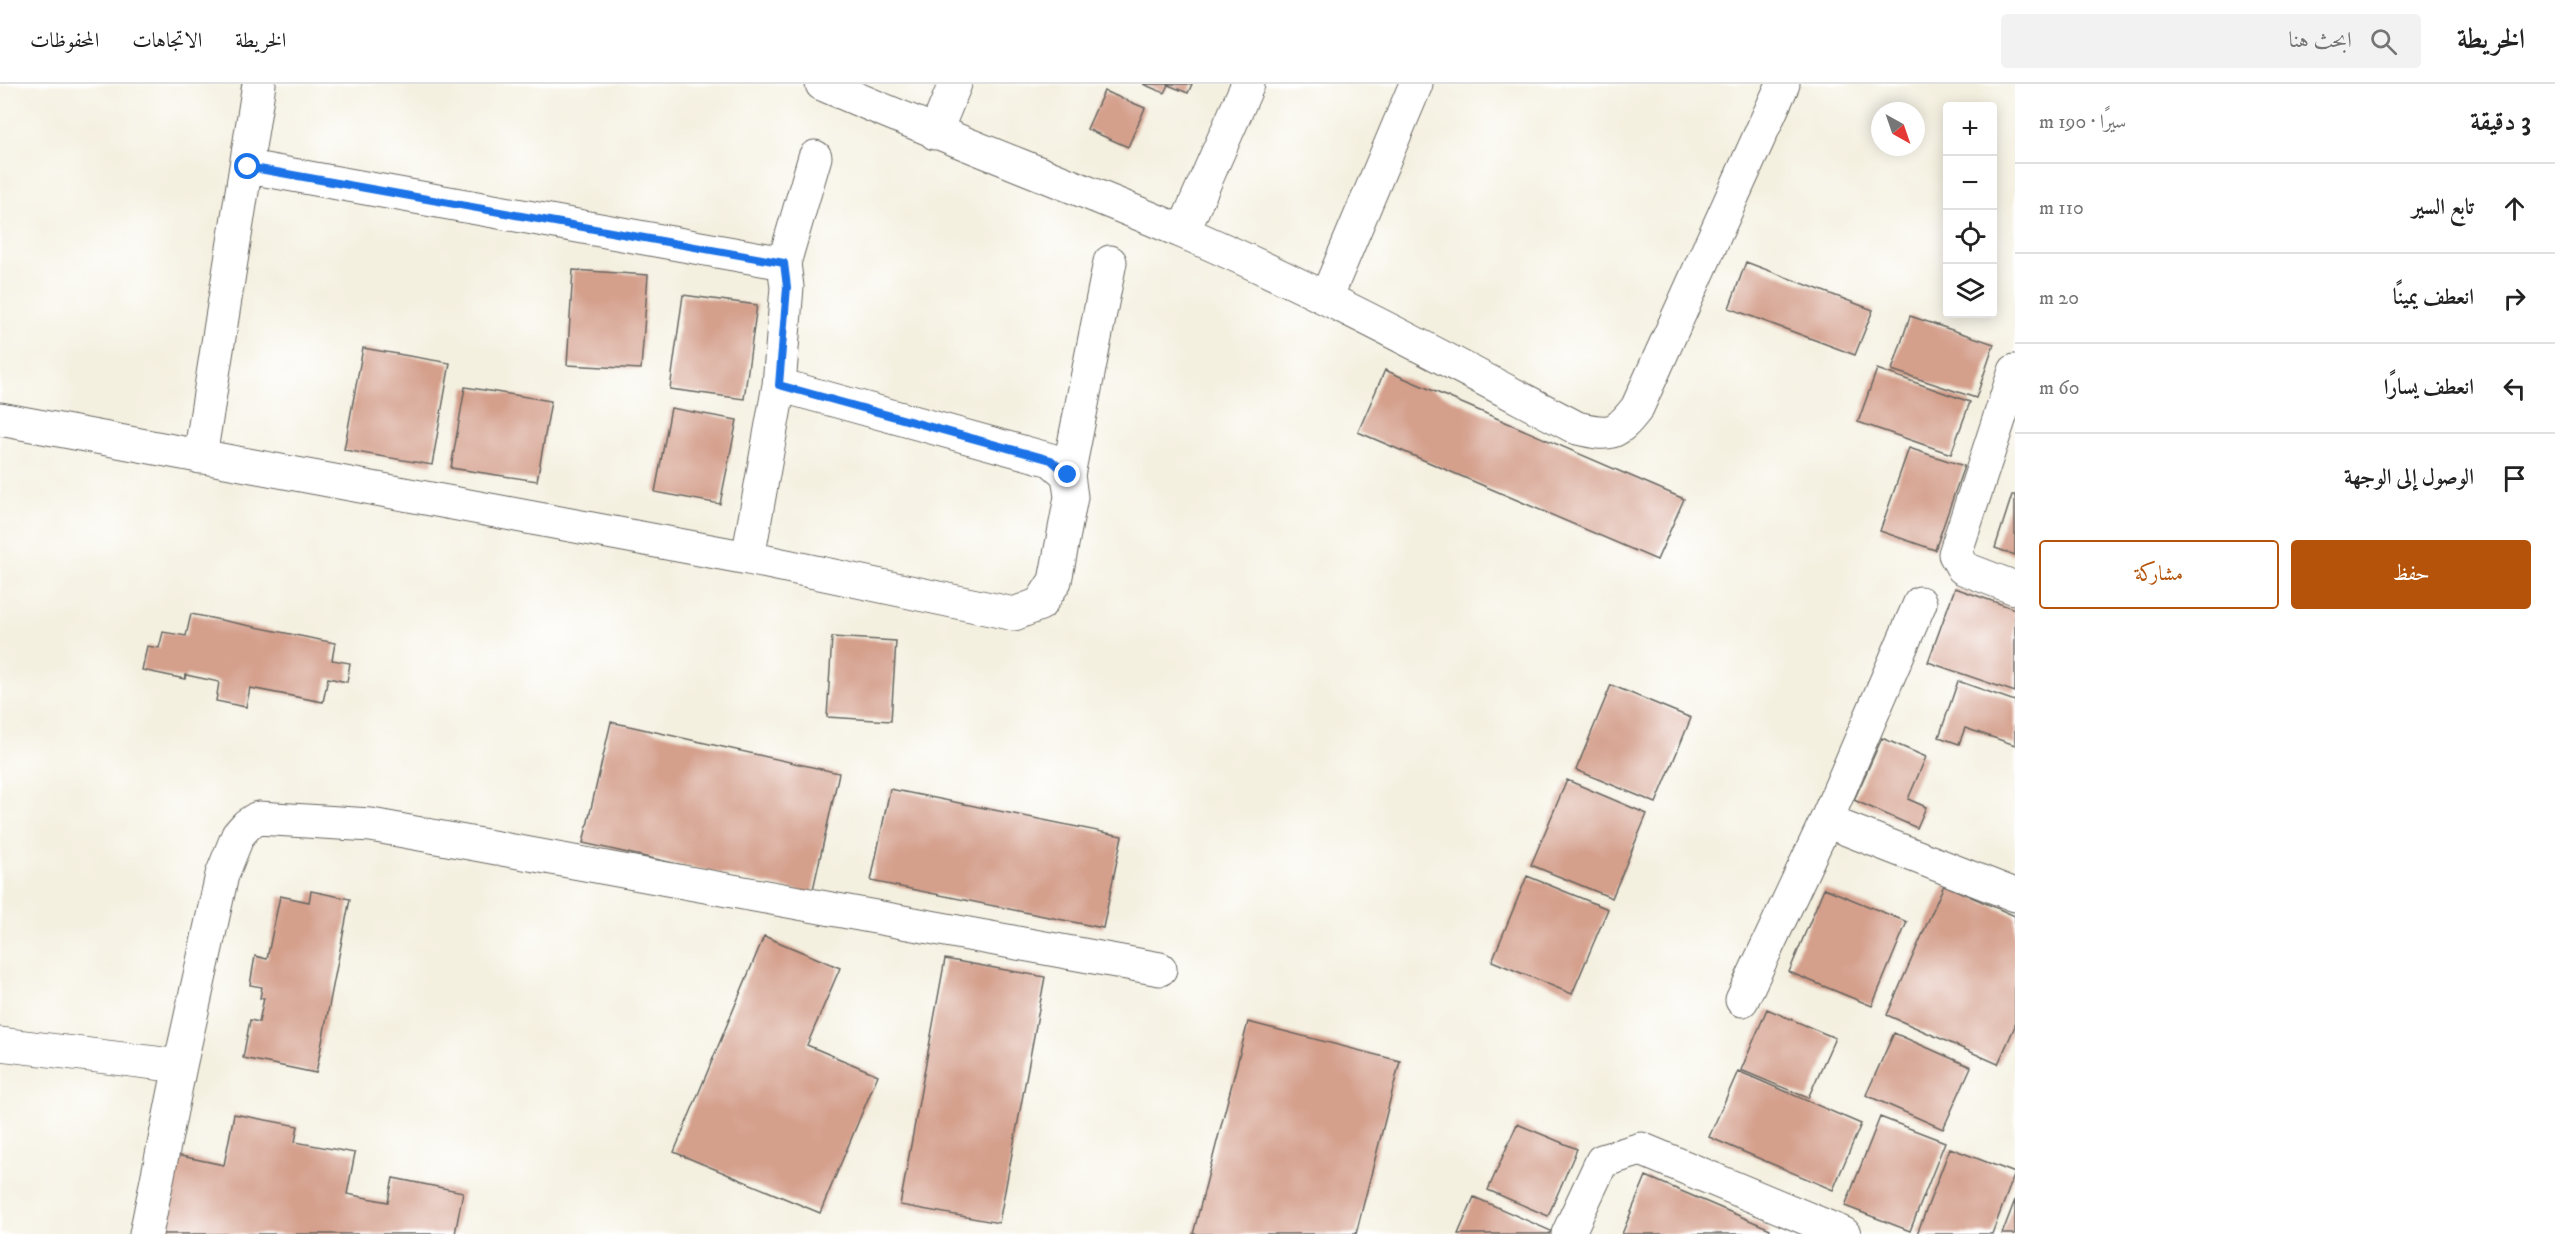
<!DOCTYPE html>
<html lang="ar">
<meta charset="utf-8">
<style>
body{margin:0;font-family:"IM FELL DW Pica",Amiri,serif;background:#f2f2f2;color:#222;direction:rtl}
.controls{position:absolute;right:18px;top:18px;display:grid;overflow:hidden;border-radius:6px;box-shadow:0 3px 15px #0003}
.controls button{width:54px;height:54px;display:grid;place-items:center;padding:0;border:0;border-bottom:2px solid #e0e0e0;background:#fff;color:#222;font:30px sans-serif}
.compass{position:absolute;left:1871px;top:18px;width:54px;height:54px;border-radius:50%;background:#fff;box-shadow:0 3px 15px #0003;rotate:140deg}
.stop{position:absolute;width:18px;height:18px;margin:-14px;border:4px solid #1a73e8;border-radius:50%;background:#fff}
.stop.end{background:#1a73e8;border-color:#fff;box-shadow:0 2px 6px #0008}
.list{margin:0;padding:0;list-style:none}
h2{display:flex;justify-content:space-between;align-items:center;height:78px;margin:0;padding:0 24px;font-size:26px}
h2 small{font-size:20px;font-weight:400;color:#767676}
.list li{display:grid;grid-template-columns:39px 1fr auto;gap:18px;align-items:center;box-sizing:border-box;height:90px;padding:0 24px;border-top:2px solid #e0e0e0}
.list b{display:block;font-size:22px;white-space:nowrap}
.list em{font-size:20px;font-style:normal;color:#767676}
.actions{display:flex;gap:12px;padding:18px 24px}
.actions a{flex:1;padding:14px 0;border:2px solid #b45309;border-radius:6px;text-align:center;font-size:21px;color:#b45309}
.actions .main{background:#b45309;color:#fff}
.icon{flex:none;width:33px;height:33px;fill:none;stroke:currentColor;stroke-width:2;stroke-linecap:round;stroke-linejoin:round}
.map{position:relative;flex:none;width:2015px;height:1150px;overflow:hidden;direction:ltr}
header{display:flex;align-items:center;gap:36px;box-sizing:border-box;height:84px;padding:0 30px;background:#fff;border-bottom:2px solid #e0e0e0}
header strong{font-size:28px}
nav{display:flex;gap:33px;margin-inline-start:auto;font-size:21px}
.search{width:420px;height:54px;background:#f2f2f2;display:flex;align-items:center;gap:15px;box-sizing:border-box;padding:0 21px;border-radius:6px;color:#767676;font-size:22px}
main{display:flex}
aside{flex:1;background:#fff}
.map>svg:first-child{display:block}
</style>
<header>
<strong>الخريطة</strong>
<div class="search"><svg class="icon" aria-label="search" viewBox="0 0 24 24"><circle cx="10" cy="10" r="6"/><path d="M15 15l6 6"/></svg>ابحث هنا</div>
<nav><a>الخريطة</a><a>الاتجاهات</a><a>المحفوظات</a></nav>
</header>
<main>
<aside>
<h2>3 دقيقة<small>سيرًا · 190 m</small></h2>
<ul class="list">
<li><svg class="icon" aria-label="ahead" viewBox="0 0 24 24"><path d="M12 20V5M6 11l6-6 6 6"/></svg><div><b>تابع السير</b></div><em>110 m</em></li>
<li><svg class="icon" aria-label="right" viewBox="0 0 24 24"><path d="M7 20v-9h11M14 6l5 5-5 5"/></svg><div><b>انعطف يمينًا</b></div><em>20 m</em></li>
<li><svg class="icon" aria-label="left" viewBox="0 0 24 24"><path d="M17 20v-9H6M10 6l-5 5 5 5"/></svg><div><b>انعطف يسارًا</b></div><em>60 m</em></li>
<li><svg class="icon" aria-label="arrive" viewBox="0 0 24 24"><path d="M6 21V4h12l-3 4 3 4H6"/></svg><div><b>الوصول إلى الوجهة</b></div></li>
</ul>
<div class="actions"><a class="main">حفظ</a><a>مشاركة</a></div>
</aside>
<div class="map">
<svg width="2015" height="1150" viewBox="0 0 2015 1150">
<rect width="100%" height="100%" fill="#fff"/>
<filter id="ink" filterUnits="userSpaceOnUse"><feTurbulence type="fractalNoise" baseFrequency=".0167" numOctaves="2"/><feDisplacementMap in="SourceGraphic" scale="12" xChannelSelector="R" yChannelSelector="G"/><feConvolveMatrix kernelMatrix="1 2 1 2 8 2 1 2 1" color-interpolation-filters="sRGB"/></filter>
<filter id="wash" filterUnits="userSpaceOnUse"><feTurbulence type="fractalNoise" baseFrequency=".008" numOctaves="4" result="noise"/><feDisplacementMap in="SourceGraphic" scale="24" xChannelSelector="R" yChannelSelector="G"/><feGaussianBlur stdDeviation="1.35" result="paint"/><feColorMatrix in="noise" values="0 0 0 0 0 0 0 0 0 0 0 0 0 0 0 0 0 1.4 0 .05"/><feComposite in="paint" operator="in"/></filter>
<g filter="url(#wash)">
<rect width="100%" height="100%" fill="#f4f0e0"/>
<g id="blocks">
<path fill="#d49f8b" d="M1143 0H1192L1188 9 1168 1 1164 9Z
M1104 7 1145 24 1128 63 1087 45Z
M1746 178 1873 226 1855 271 1729 224Z
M573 186 648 191 641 285 567 281Z
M683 211 757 221 744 315 670 305Z
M1910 232 1994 260 1976 314 1892 286Z
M363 264 450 279 432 381 344 366Z
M1877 285 1970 318 1951 370 1858 338Z
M1385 286 1684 415 1657 476 1358 348Z
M465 303 551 317 537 397 451 384Z
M671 324 737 336 720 420 655 408Z
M1909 364 1964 382 1935 466 1880 447Z
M2012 411H2015V471L1995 464Z
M1955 504 2015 525V608L1928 578Z
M191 530 335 559 332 576 350 579 347 598 328 594 323 618 250 604 246 623 216 617 219 598 186 591 185 595 142 586 147 562 159 564 163 548 186 552Z
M832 553 896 557 891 637 827 633Z
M1958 597 2015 617V661L1965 644 1959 660 1939 653Z
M1611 601 1691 634 1656 719 1576 686Z
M611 638 839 689 812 810 583 759Z
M1882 654 1926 673 1908 715 1926 723 1917 744 1854 716Z
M1567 696 1647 730 1612 814 1531 781Z
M890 705 1122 752 1103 844 871 797Z
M1527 792 1608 825 1572 910 1492 877Z
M1944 801 2015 832V942L1998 980 1887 931Z
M1824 804 1907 838 1872 922 1789 888Z
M311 807 350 815 316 989 243 974 250 936 259 938 264 914H260L262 903 250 901 255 872 267 875 280 812 309 818Z
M764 852 840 884 807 961 878 991 820 1129 674 1068Z
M945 875 1045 893 999 1139 900 1121Z
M1767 925 1835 954 1808 1014 1741 986Z
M1248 938 1400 977 1356 1150H1193Z
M1894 949 1971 983 1943 1045 1866 1011Z
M1738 987 1861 1040 1833 1106 1709 1053Z
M234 1030 298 1042 295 1058 355 1069 347 1110 388 1118 393 1094 463 1108 455 1150H161L176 1071 224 1081Z
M1880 1033 1945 1058 1910 1147 1845 1122Z
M1517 1040 1577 1065 1548 1132 1488 1106Z
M1950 1064 2015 1089 1992 1150H1917Z
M1646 1092 1770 1145 1768 1150H1622Z
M1474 1113 1551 1147 1549 1150H1458Z
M2015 1116V1150H2002Z"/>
</g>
</g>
<g filter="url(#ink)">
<use href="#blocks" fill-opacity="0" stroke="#686661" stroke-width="1.5"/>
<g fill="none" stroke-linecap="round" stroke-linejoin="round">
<g stroke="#686661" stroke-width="35">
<path id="minor" d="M822 0C941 52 1063 97 1183 148 1318 206 1447 276 1577 344 1611 352 1616 351 1637 324L1783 0
M935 49 955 0
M248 83 784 179
M1183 148 1248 0
M1326 214 1416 0
M2015 287 1955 470 1963 484 2015 504
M0 335 748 474 1014 530 1040 520 1055 497 1071 413 1068 391 1051 376 779 301
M200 373 259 0
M1068 391 1110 178
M748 474 779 301 787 203 784 179 815 73
M1920 519 1826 737 2015 811
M1742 916 1826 737
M0 960 180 982 222 791 238 751 247 741 258 734 371 741 1160 885
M146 1150 180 982
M1568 1150 1602 1077 1641 1065 1844 1150"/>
</g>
<use href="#minor" stroke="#fff" stroke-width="33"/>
</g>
</g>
<g fill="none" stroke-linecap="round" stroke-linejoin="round" filter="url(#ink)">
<path stroke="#1a73e8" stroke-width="8" d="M248 83 784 179 787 203 779 301 1051 376 1068 391"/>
</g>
</svg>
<div class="controls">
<button>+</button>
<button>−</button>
<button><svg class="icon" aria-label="locate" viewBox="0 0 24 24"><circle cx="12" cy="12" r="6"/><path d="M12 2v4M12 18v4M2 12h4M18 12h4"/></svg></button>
<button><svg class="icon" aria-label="layers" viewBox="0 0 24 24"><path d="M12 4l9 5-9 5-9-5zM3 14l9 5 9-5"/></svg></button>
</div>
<svg class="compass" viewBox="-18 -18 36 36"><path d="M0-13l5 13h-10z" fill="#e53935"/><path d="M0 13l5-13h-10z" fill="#767676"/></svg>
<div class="stop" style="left:248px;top:83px"></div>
<div class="stop end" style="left:1068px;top:391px"></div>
</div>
</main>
